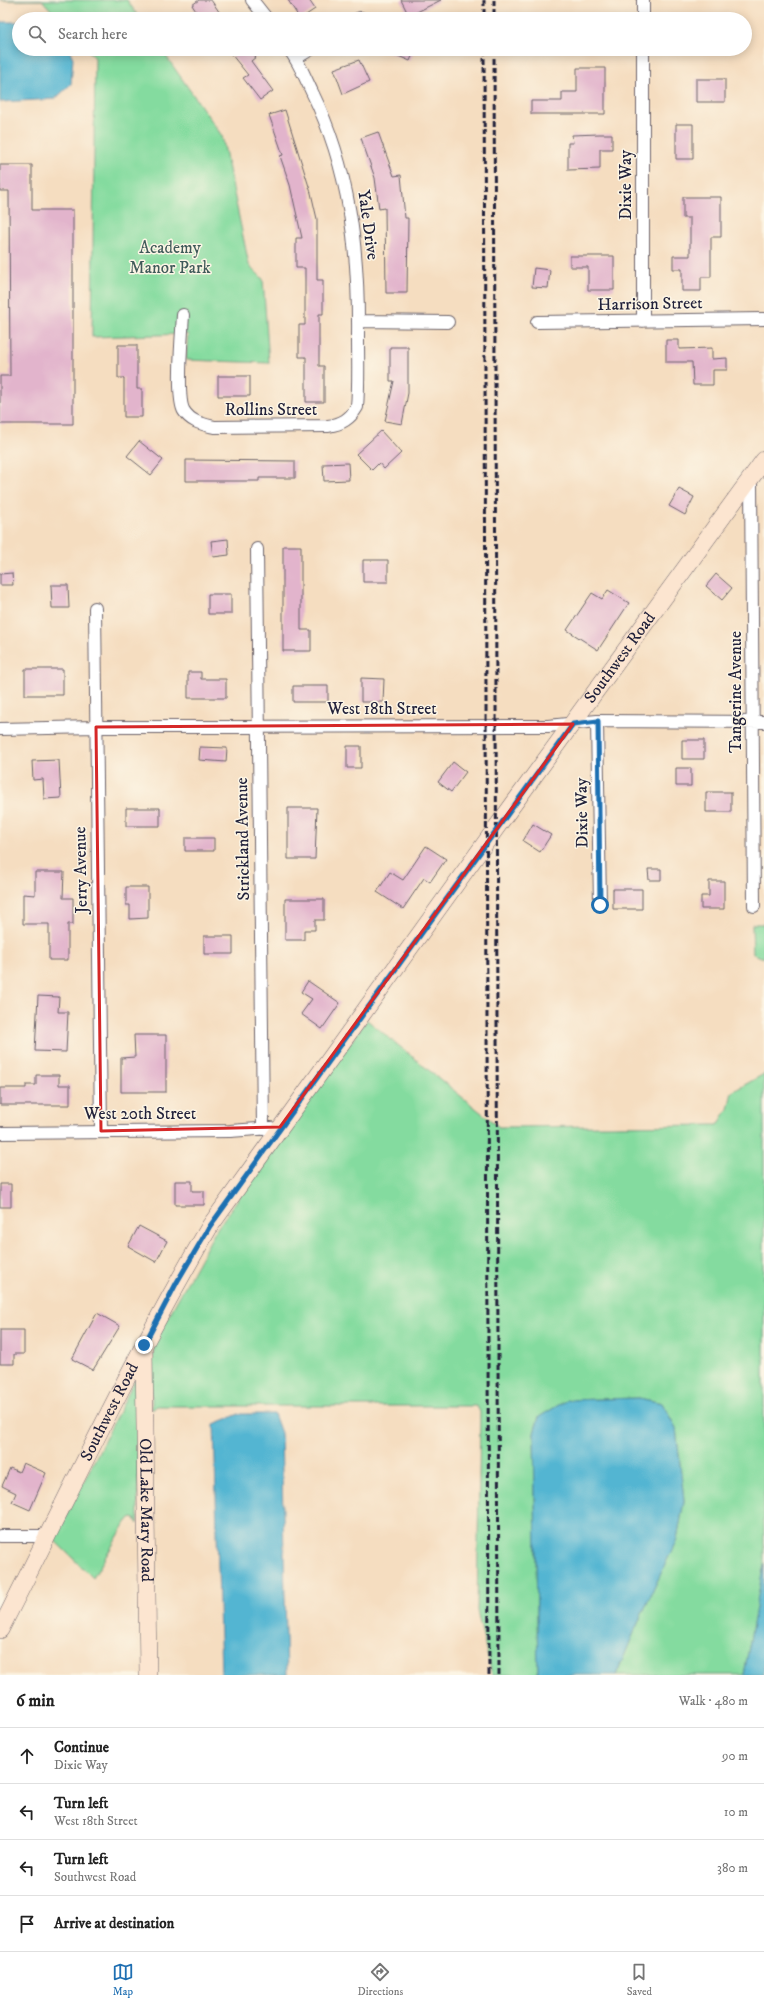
<!DOCTYPE html>
<meta charset="utf-8">
<style>
body{margin:0;font-family:"IM FELL DW Pica",serif;background:#f6f6f6;color:#222}
.stop{position:absolute;width:12px;height:12px;margin:-9px;border:3px solid #1f6fb2;border-radius:50%;background:#fff}
.stop.end{background:#1f6fb2;border-color:#fff;box-shadow:0 1px 4px #0008}
.list{margin:0;padding:0;list-style:none}
h2{display:flex;justify-content:space-between;align-items:center;height:52px;margin:0;padding:0 16px;font-size:17px}
h2 small{font-size:13px;font-weight:400;color:#767676}
.list li{display:grid;grid-template-columns:26px 1fr auto;gap:12px;align-items:center;box-sizing:border-box;height:56px;padding:0 16px;border-top:1px solid #e0e0e0}
.list b{display:block;font-size:15px;white-space:nowrap}
.list p{margin:0;font-size:13px;white-space:nowrap;color:#767676}
.list em{font-size:13px;font-style:normal;color:#767676}
.icon{flex:none;width:22px;height:22px;fill:none;stroke:currentColor;stroke-width:2;stroke-linecap:round;stroke-linejoin:round}
.map{position:relative;flex:none;width:764px;height:1675px;overflow:hidden}
.search{position:absolute;background:#fff;box-shadow:0 2px 10px #0003;left:12px;right:12px;top:12px;height:44px;display:flex;align-items:center;gap:10px;box-sizing:border-box;padding:0 14px;border-radius:22px;color:#767676;font-size:15px}
.sheet{height:276px;background:#fff}
nav{display:flex;justify-content:space-around;align-items:center;box-sizing:border-box;height:56px;border-top:1px solid #e0e0e0;background:#fff;font-size:11px;color:#767676}
nav a{display:grid;justify-items:center;gap:2px}
nav .on{color:#1f6fb2}
.map>svg:first-child{display:block}
</style>
<div class="map">
<svg width="764" height="1675" viewBox="0 0 764 1675">
<rect width="100%" height="100%" fill="#fcf5e5"/>
<filter id="ink" filterUnits="userSpaceOnUse"><feTurbulence type="fractalNoise" baseFrequency=".025" numOctaves="2"/><feDisplacementMap in="SourceGraphic" scale="8" xChannelSelector="R" yChannelSelector="G"/><feConvolveMatrix kernelMatrix="1 2 1 2 8 2 1 2 1" color-interpolation-filters="sRGB"/></filter>
<filter id="wash" filterUnits="userSpaceOnUse"><feTurbulence type="fractalNoise" baseFrequency=".012" numOctaves="4" result="noise"/><feDisplacementMap in="SourceGraphic" scale="16" xChannelSelector="R" yChannelSelector="G"/><feGaussianBlur stdDeviation="0.9" result="paint"/><feColorMatrix in="noise" values="0 0 0 0 0 0 0 0 0 0 0 0 0 0 0 0 0 1.4 0 .05"/><feComposite in="paint" operator="in"/></filter>
<g filter="url(#wash)">
<rect width="100%" height="100%" fill="#f5ddc0"/>
<path fill="#84db9f" stroke="#537e6d" d="M0 0H127L140 19H59L42 0Z
M87 49H161L222 136 249 265 263 279 269 363 186 360 188 334 92 337 95 58Z
M752 924H764V958L753 954Z
M367 1020 499 1127 718 1125 728 1109 732 1092 764 1074V1564L744 1675H616L641 1616 677 1539 684 1501 676 1428 662 1403 639 1398 567 1400 539 1417 534 1433 538 1675H492L477 1611 480 1412 477 1406H157L152 1410 151 1348 216 1230 283 1135H287V1130Z
M138 1374V1524L135 1519 132 1518 127 1521 93 1578 55 1541V1538Z"/>
<path fill="#53b5d2" stroke="#3a6c86" d="M0 22H19V49H69L73 58 71 84 55 99 0 102Z
M639 1398 662 1403 676 1428 684 1501 677 1539 641 1616 616 1675H538L534 1433 539 1417 567 1400Z
M239 1414H274L281 1433 287 1675H221L214 1424Z
M764 1564V1675H744L761 1579Z"/>
<g id="blocks">
<path fill="#e2b4cc" d="M199 0H211L224 19H201L192 5Z
M288 0H309L315 9 300 19Z
M401 0H441L409 16Z
M227 49H250L256 57 251 61 273 91 260 100 243 78 248 75Z
M382 49H415L410 61Z
M359 60 369 82 343 94 334 69Z
M577 68H605V114H531V101H562V92H577Z
M696 79H725V102H696Z
M285 110 311 193 317 219V280H323V314H319V366H324V402H306V357H299V325H305V268H296V238H302L290 185 280 156 283 155 269 115Z
M676 124H693V159H676Z
M378 132 394 176 401 175 405 218H408L407 293H386L385 208 379 209 375 178 361 138Z
M599 134H612V149H600V169L568 170V143H573L572 135Z
M0 165H32V210H73V424H0V376H10L9 191H0Z
M683 197H721V237H711V277H701V291H682V269H673V256H690V218H683Z
M570 256H614V290H588V267H570Z
M534 268 550 270 548 288 532 287Z
M666 340H679V349L712 348V359L727 358V370H713V385H693L692 362H666Z
M118 345H137V389H142V417H124V378H118Z
M390 347H408V393L402 424 385 421 394 381H390Z
M218 376H250V396H218Z
M381 431 401 453 384 469 379 463 372 470 356 454Z
M139 441 163 460 151 475 127 456Z
M186 460 295 461V478H259V481H186Z
M348 463 349 480 324 481 323 464Z
M679 489 694 497 685 515 669 506Z
M228 539 229 555 213 557 211 541Z
M283 546H301V630H311V651H283Z
M363 560H388V582H363Z
M12 573 13 585H0V574Z
M716 574 732 588 722 600 706 586Z
M51 585H68L69 608H52Z
M608 590 629 603 598 650 567 630 592 593 602 599Z
M208 594H231V614H208Z
M25 669H63V695H25Z
M188 672H201V679H226V698H188Z
M361 678 384 679 383 702H361Z
M293 686H328V702H293Z
M682 740H704V759H682Z
M347 746H361V768H347Z
M200 747 227 748 226 762 199 760Z
M59 760 61 798 44 799 43 779 33 780 32 761Z
M453 762 466 772 451 792 438 782Z
M676 768H691V786H676Z
M706 792H731V812H706Z
M126 808H160V826H126Z
M288 808H317L315 859H288Z
M533 824 551 835 540 852 523 841Z
M185 838H214V851H185Z
M426 846 446 859 430 882 424 878 403 909 377 892 390 872 403 880Z
M648 869H661V880H649Z
M35 872H64L63 898H73V924H68V960H49V924H23V894L35 895Z
M709 881H724V909H701V896H709Z
M126 887H148V918L130 919V905H126Z
M613 889H642V909H613Z
M285 899H324V920H315V930H304V940H285Z
M204 936H233V954H204Z
M308 981 340 1003 322 1029 301 1014 312 999 301 992Z
M38 996 59 997 58 1012H68L66 1052 35 1051Z
M134 1035H166V1092H121V1058L135 1057Z
M36 1075H59V1085H70V1105H0V1088H26V1085H36Z
M175 1181H192V1191H204V1205H175Z
M0 1184H11V1207H0Z
M139 1226 167 1241 156 1262 128 1246Z
M97 1313 120 1326 93 1370 72 1359Z
M0 1330H24V1354H14V1364H0Z
M23 1463 46 1473 30 1510 12 1502 16 1493 2 1486 10 1468 19 1472Z"/>
</g>
</g>
<g filter="url(#ink)">
<use href="#blocks" fill-opacity="0" stroke="#6c636a" stroke-width="1"/>
<g fill="none" stroke-linecap="round" stroke-linejoin="round">
<g stroke="#6c636a" stroke-width="14">
<path id="street" d="M252 0 267 19
M643 0V19
M358 19 361 18
M643 49V321
M296 58 311 49
M183 315C182 333 176 399 184 411 191 422 202 424 214 427L328 426C342 424 350 419 357 407 359 384 358 360 358 337 359 252 350 169 312 92 305 77 299 62 289 49
M358 321 448 322
M537 322 764 319
M751 478 754 906
M257 549 263 1129
M95 608 101 1131
M597 721 600 905
M0 729 96 727 548 726 597 721 764 722
M0 1133 230 1131 271 1128
M0 1536H48"/>
</g>
<g stroke="#6c636a" stroke-width="18">
<g id="secondary">
<path id="s1" d="M144 1347 148 1675"/>
<path id="s2" d="M0 1630C69 1495 133 1357 210 1226L496 828 764 460"/>
</g>
</g>
<use href="#street" stroke="#fff" stroke-width="12"/>
<use href="#secondary" stroke="#fce5d0" stroke-width="17"/>
<path stroke="#22223b" stroke-width="3" stroke-dasharray="6 3" stroke-linecap="butt" d="M484 0V19
M494 0V19
M484 49 489 1675
M494 49 499 1675"/>
</g>
</g>
<g fill="none" stroke-linecap="round" stroke-linejoin="round" filter="url(#ink)">
<path stroke="#1f6fb2" stroke-width="5" d="M144 1345 177 1282 210 1226 573 724 598 721 600 905"/>
</g>
<path fill="none" stroke="#d62828" stroke-width="3" stroke-linejoin="round" d="M573 724 280 1127 101 1131 96 727Z"/>
<g text-anchor="middle" dominant-baseline="central" stroke-width="3" stroke-linejoin="round" paint-order="stroke">
<g font-size="17" fill="#22223b" stroke="#fcf5e5">
<text transform="translate(626 185) rotate(-90)">Dixie Way</text>
<text transform="translate(368 225) rotate(82)">Yale Drive</text>
<text transform="translate(650 304) rotate(-1)">Harrison Street</text>
<text x="271" y="410">Rollins Street</text>
<text stroke="none"><textPath href="#s2" startOffset="1156">Southwest Road</textPath></text>
<text transform="translate(736 692) rotate(-90)">Tangerine Avenue</text>
<text x="382" y="709">West 18th Street</text>
<text transform="translate(582 813) rotate(-91)">Dixie Way</text>
<text transform="translate(243 839) rotate(-91)">Strickland Avenue</text>
<text transform="translate(81 870) rotate(-91)">Jerry Avenue</text>
<text x="140" y="1114">West 20th Street</text>
<text stroke="none"><textPath href="#s2" startOffset="244">Southwest Road</textPath></text>
<text stroke="none"><textPath href="#s1" startOffset="163">Old Lake Mary Road</textPath></text>
</g>
<g font-size="17" fill="#3f5a59" stroke="#fcf5e5">
<text x="170" y="248">Academy<tspan x="170" dy="20">Manor Park</tspan></text>
</g>
</g>
</svg>
<div class="stop" style="left:600px;top:905px"></div>
<div class="stop end" style="left:144px;top:1345px"></div>
<div class="search"><svg class="icon" aria-label="search" viewBox="0 0 24 24"><circle cx="10" cy="10" r="6"/><path d="M15 15l6 6"/></svg>Search here</div>
</div>
<section class="sheet">
<h2>6 min<small>Walk · 480 m</small></h2>
<ul class="list">
<li><svg class="icon" aria-label="ahead" viewBox="0 0 24 24"><path d="M12 20V5M6 11l6-6 6 6"/></svg><div><b>Continue</b><p>Dixie Way</p></div><em>90 m</em></li>
<li><svg class="icon" aria-label="left" viewBox="0 0 24 24"><path d="M17 20v-9H6M10 6l-5 5 5 5"/></svg><div><b>Turn left</b><p>West 18th Street</p></div><em>10 m</em></li>
<li><svg class="icon" aria-label="left" viewBox="0 0 24 24"><path d="M17 20v-9H6M10 6l-5 5 5 5"/></svg><div><b>Turn left</b><p>Southwest Road</p></div><em>380 m</em></li>
<li><svg class="icon" aria-label="arrive" viewBox="0 0 24 24"><path d="M6 21V4h12l-3 4 3 4H6"/></svg><div><b>Arrive at destination</b></div></li>
</ul>
</section>
<nav>
<a class="on"><svg class="icon" aria-label="map" viewBox="0 0 24 24"><path d="M3 6l6-2 6 2 6-2v14l-6 2-6-2-6 2zM9 4v14M15 6v14"/></svg>Map</a>
<a><svg class="icon" aria-label="directions" viewBox="0 0 24 24"><path d="M12 3l9 9-9 9-9-9zM9 14v-3h6M13 9l2 2-2 2"/></svg>Directions</a>
<a><svg class="icon" aria-label="saved" viewBox="0 0 24 24"><path d="M7 4h10v16l-5-4-5 4z"/></svg>Saved</a>
</nav>
